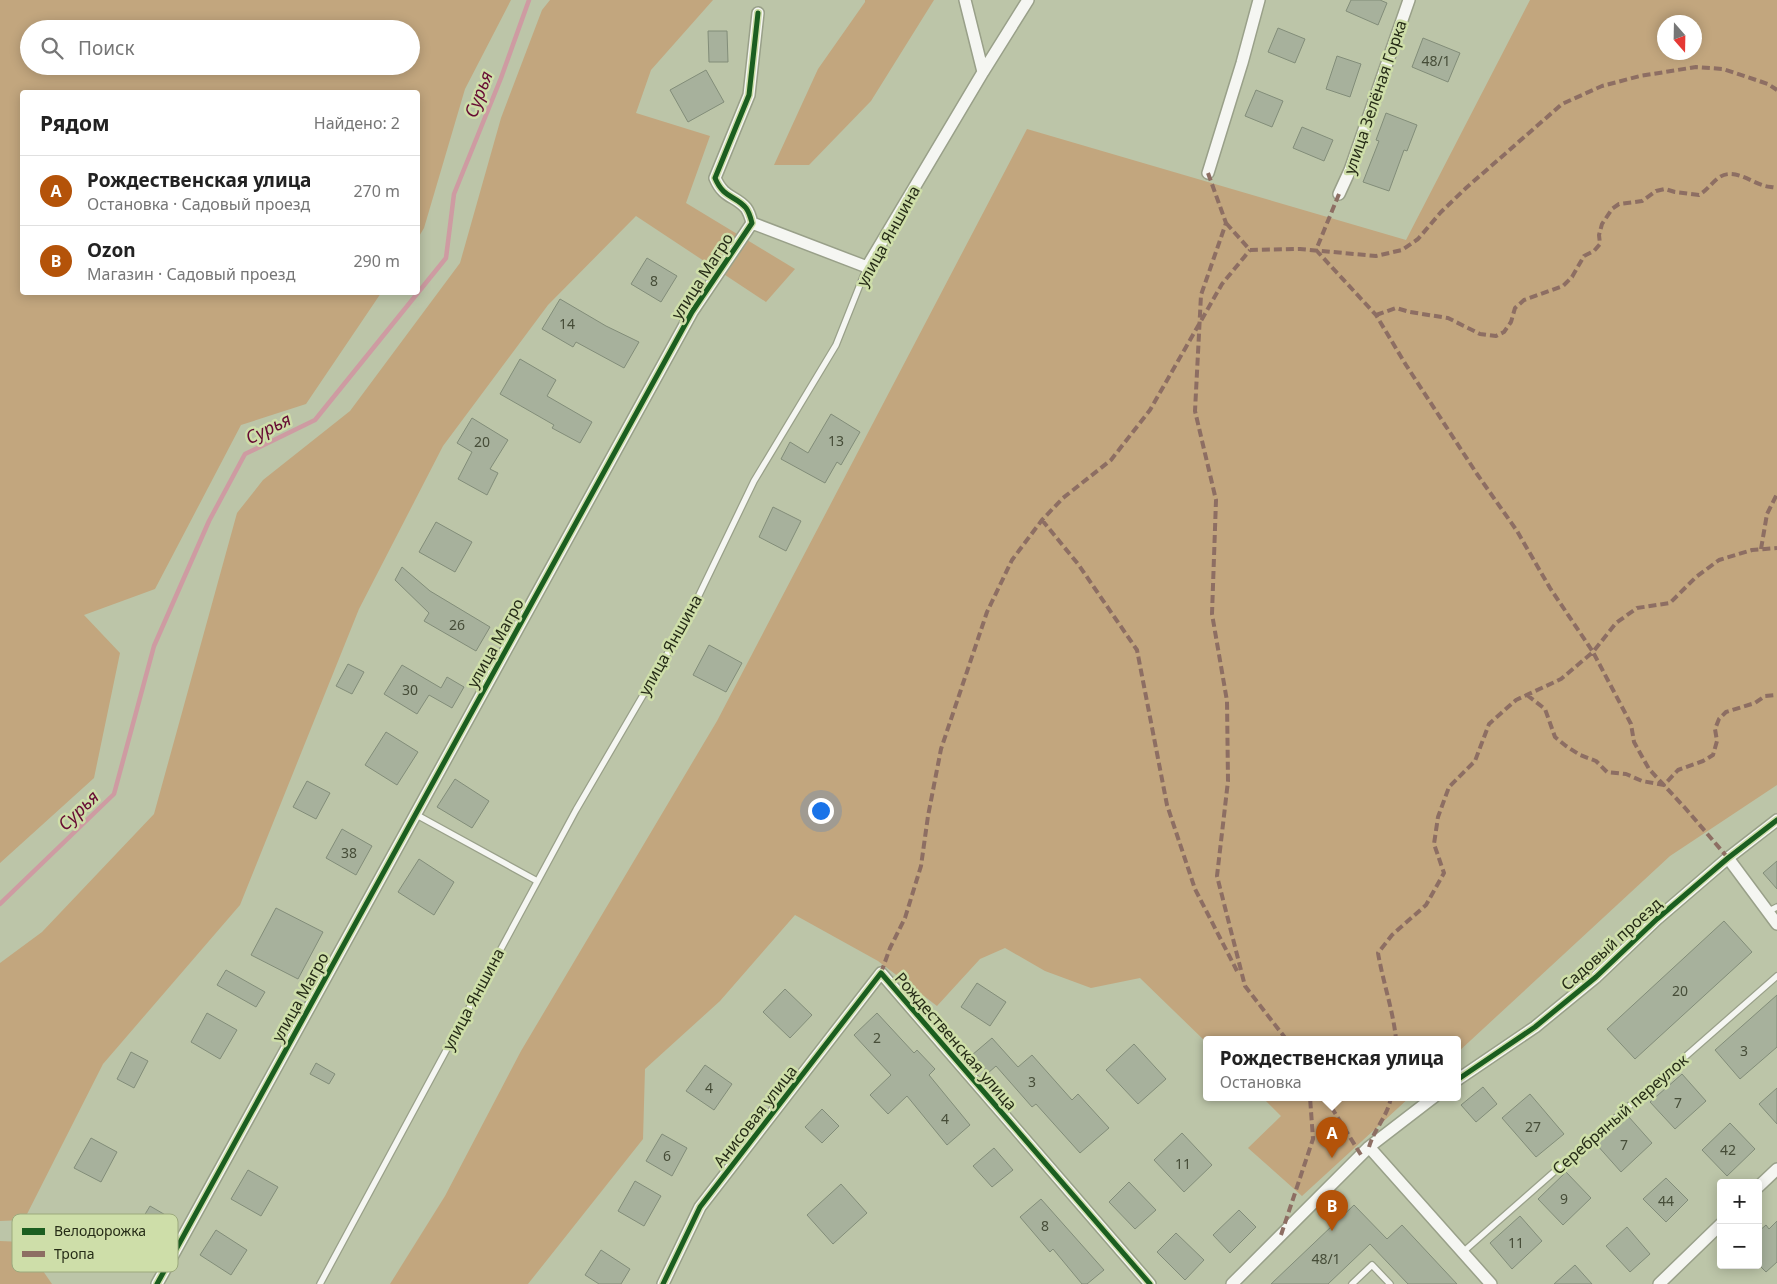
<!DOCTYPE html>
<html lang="ru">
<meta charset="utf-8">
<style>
body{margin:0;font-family:"Noto Sans",sans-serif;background:#f6f6f6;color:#222}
.controls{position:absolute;right:15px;bottom:15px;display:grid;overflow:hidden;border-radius:5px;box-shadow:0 2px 12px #0003}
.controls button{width:45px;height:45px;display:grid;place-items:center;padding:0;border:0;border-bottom:1px solid #e0e0e0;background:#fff;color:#222;font:25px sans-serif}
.compass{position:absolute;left:1657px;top:15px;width:45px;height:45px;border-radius:50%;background:#fff;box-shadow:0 2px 12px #0003;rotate:160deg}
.you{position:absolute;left:820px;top:810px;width:18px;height:18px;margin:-12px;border:4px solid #fff;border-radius:50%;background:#1a73e8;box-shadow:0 0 0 8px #1a73e833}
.badge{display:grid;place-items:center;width:32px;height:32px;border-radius:50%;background:#b45309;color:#fff;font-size:16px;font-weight:700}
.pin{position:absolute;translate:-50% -41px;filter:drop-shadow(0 1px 2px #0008)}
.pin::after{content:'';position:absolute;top:26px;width:18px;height:15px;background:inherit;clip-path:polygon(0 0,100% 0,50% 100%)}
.popup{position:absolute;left:1203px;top:1036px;width:258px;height:65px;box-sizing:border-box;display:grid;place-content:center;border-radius:5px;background:#fff;filter:drop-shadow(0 1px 4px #0005);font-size:16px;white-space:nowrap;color:#767676}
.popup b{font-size:19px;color:#222}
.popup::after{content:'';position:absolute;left:50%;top:100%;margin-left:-10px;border:10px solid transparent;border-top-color:#fff}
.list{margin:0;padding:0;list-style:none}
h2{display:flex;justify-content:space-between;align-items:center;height:65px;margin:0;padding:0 20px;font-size:21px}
h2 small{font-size:16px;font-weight:400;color:#767676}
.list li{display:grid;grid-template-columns:32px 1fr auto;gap:15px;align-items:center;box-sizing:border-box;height:70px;padding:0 20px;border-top:1px solid #e0e0e0}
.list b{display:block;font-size:19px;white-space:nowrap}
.list p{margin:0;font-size:16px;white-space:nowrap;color:#767676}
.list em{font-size:16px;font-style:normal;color:#767676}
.icon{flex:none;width:28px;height:28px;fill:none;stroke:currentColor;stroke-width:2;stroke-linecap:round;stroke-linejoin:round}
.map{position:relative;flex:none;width:1777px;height:1284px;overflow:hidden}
.search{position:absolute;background:#fff;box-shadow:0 2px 12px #0003;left:20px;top:20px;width:400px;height:55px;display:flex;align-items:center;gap:12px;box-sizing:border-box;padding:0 18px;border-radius:28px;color:#767676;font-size:19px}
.panel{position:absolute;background:#fff;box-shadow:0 2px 12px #0003;left:20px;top:90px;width:400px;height:205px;border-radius:5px}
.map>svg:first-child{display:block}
</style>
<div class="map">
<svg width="1777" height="1284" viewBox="0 0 1777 1284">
<rect width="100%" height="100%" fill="#bcc5a8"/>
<path fill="#c2a67e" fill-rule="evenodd" d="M0 0H511L465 89 424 228 418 238V92H22V292L381 293 306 404 241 425 155 589 84 615 120 653 94 778 0 863ZM29 29H411V66H29Z
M550 0H713L651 70 636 113 710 136 686 203 795 269 766 302 636 216 548 305 443 446 359 609 240 905 103 1064 24 1220 0 1221V963L42 932 154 814 237 513 263 480 350 411 460 263 501 118 542 10Z
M865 0H934L871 101 809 165H774L818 69 865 2Z
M1530 0H1777V785L1670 856 1457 1053V1039H1207V1043L1140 978 1091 988 1045 971 1005 948 980 959 937 1006 878 961 795 915 720 1001 645 1069 643 1139 528 1284H390L445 1196 521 1051 717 721 1027 129 1406 240ZM1664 22H1694V52H1664Z
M1262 1097H1410L1302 1196 1248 1148 1281 1116Z
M0 1241 23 1242 52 1284H0Z"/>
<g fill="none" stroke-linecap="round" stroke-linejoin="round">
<path stroke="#ce9ba2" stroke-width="4.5" d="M0 904 114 794 154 646 209 521 245 454 315 420 446 258 454 194 501 78 529 0"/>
</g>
<path fill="#a7b19c" stroke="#828d79" d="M1351 0H1380L1387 3 1378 25 1346 11Z
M1278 28 1305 39 1295 63 1268 52Z
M708 31H727L728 62H709Z
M1423 38 1460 53 1448 82 1412 67Z
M1337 56 1361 64 1350 97 1326 89Z
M706 70 724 102 688 122 670 90Z
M1256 90 1283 101 1272 127 1245 116Z
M1386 113 1417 125 1407 151 1404 150 1389 191 1363 182 1379 141 1376 140Z
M1302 127 1333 140 1324 161 1293 148Z
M647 258 677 276 661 302 631 284Z
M560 299 606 326 639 342 624 368 576 342 573 347 542 329Z
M520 359 556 380 547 396 592 422 580 443 552 428 554 425 500 394Z
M831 414 860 432 841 465 837 462 825 483 781 459 790 442 808 453Z
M472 418 508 440 490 469 498 473 487 495 458 479 472 452 457 443Z
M773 507 801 521 786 551 759 537Z
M436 522 472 542 455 572 419 552Z
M402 567 430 591 490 627 476 651 424 621 429 613 395 580Z
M709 645 742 663 726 692 693 675Z
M348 664 364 672 352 694 336 686Z
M402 665 441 688 447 677 464 687 452 708 429 695 417 714 384 694Z
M386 732 418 752 397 785 365 765Z
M455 779 489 801 472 828 437 807Z
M307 781 330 793 316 819 293 807Z
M342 829 372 846 356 875 326 858Z
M419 859 454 882 434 915 398 892Z
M1777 861V889L1763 873Z
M276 908 323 932 298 979 251 955Z
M1724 921 1752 952 1635 1059 1607 1029Z
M226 970 265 992 256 1007 217 985Z
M977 983 1006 1002 990 1026 961 1007Z
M785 989 812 1015 790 1038 763 1012Z
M1777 995V1047L1740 1079 1715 1050Z
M207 1013 237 1030 220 1059 191 1042Z
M877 1013 914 1053 917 1050 935 1069 929 1075 970 1125 947 1145 907 1096 888 1114 870 1095 891 1075 854 1035Z
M992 1038 1018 1067 1032 1055 1072 1100 1078 1094 1109 1128 1080 1153 1036 1104 1032 1107 996 1066 988 1073 972 1055Z
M1134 1044 1166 1079 1138 1104 1106 1070Z
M131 1052 148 1061 134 1088 117 1079Z
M316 1063 335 1074 329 1084 310 1074Z
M705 1065 732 1084 714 1110 686 1091Z
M1682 1074 1706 1101 1675 1129 1650 1102Z
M1483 1087 1497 1104 1476 1122 1461 1105Z
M1777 1088V1124L1759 1104Z
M1530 1094 1564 1134 1536 1157 1502 1118Z
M822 1109 839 1126 822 1143 805 1127Z
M1628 1116 1652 1143 1621 1172 1596 1144Z
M1730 1123 1755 1149 1727 1176 1702 1150Z
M1182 1133 1212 1165 1184 1192 1154 1160Z
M662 1134 687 1148 672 1176 646 1161Z
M91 1138 117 1152 101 1182 74 1168Z
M994 1148 1013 1170 992 1187 973 1166Z
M248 1170 278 1187 261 1216 231 1199Z
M1566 1172 1591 1198 1563 1225 1538 1199Z
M1666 1178 1688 1200 1666 1222 1643 1199Z
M635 1181 661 1196 644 1226 618 1211Z
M1129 1182 1156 1210 1135 1229 1109 1202Z
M841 1184 867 1213 833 1244 807 1215Z
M1041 1199 1104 1270 1087 1284H1082L1053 1249 1050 1252 1020 1217Z
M1354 1205 1387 1239 1402 1225 1457 1284H1408L1370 1244 1328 1284H1271Z
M150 1206 174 1220 160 1245 135 1231Z
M1239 1210 1256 1227 1230 1253 1213 1235Z
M1520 1216 1542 1241 1512 1269 1490 1243Z
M32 1220 57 1234 48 1252 22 1238Z
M1777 1221V1262L1766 1272 1758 1264V1232L1766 1225 1769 1229Z
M1627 1227 1650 1254 1630 1272 1606 1246Z
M216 1230 247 1250 231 1275 200 1255Z
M1176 1233 1204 1260 1185 1280 1157 1252Z
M601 1250 630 1269 621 1284H599L585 1275Z
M1575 1265 1592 1284H1554Z"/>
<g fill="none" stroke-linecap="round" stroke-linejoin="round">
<g stroke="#99a089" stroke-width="8">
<path id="service" d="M415 814 537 881
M1767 912 1777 907
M1463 1252 1777 976
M320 1284 576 810 687 620 754 481 836 345 867 267
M1352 1284 1372 1265 1390 1284"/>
</g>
<g stroke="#99a089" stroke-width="14">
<path id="minor" d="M983 72 1028 0
M1208 173 1242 63 1259 0
M1339 194 1350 170 1409 0
M752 223 867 267 983 72 965 0
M1728 858 1777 924
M1457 1080 1535 1027 1596 977 1657 919 1728 858 1777 820
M1369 1147 1491 1284
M1758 1187 1777 1169
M157 1284 692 312 752 223C751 219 749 212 746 208 735 195 724 199 715 178L749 95 758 13
M663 1284 700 1207 881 973 1150 1284
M1232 1284 1369 1147 1434 1097
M1659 1284 1721 1224"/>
</g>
<use href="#service" stroke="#f5f6f2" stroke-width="5.5"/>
<use href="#minor" stroke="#f5f6f2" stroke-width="11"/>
<path stroke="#8d6e63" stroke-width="4" stroke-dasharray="8 4" stroke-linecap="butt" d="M1208 173 1226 223 1201 295 1195 411 1216 500 1212 614 1227 701 1228 781 1217 876 1245 986 1286 1039
M1339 194 1316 250 1376 315 1406 365 1477 474 1517 531 1550 588 1593 652 1561 679 1516 700 1489 724 1475 761 1449 787 1438 817 1434 844 1444 873 1426 905 1392 935 1378 953C1383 982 1393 1010 1396 1039
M1226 223 1250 250 1300 249 1376 256 1402 250 1418 239 1441 212 1466 188 1562 104 1602 86 1640 76 1696 67 1723 69 1768 84 1777 90
M1376 315 1396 308 1410 312 1448 318 1480 334 1496 336 1504 332 1511 322 1515 308 1524 300 1563 286 1572 277 1584 256 1594 251 1600 244 1599 235 1602 224 1612 209 1619 204 1642 201 1656 191 1665 189 1675 192 1699 195C1707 190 1710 185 1717 179 1732 166 1750 182 1765 186 1769 187 1773 187 1777 188
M1042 520 1078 564 1137 650 1167 805 1195 889 1237 971
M1761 549 1767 514 1777 494
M1527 695 1545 709 1555 737 1566 746 1580 755 1596 761 1607 772 1626 774 1642 781 1664 785 1678 770 1703 761 1713 755 1717 741 1715 729 1719 719 1726 712 1755 703 1765 696 1777 695
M1728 858 1686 809 1649 769 1634 742 1631 724 1593 652 1616 623 1637 608 1670 603 1696 577 1719 560 1752 550 1777 548
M881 973 890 948 905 918 921 866 928 816 941 749 987 612 1012 560 1042 520 1063 498 1111 460 1150 410 1222 284 1250 250
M1325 1097 1361 1155
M1369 1147C1374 1129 1388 1116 1391 1097
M1281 1235 1313 1139 1310 1097"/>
<g stroke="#cedea9" stroke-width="8">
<path id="cycleway" d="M1457 1080 1535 1027 1596 977 1657 919 1728 858 1777 820
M157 1284 692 312 752 223C751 219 749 212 746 208 735 195 724 199 715 178L749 95 758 13
M663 1284 700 1207 881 973 1150 1284"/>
</g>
<use href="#cycleway" stroke="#1b5e20" stroke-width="5"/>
</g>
<g text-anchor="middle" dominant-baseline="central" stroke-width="5" stroke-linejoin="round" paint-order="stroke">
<g font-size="14" fill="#464d38">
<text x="1436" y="60">48/1</text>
<text x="654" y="280">8</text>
<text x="567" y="323">14</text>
<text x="836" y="440">13</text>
<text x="482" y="441">20</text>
<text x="457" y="624">26</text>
<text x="410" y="689">30</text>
<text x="349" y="852">38</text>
<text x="1680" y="990">20</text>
<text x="877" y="1037">2</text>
<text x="1744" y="1050">3</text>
<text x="1032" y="1081">3</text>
<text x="709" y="1087">4</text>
<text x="1678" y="1102">7</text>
<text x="945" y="1118">4</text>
<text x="1533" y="1126">27</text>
<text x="1624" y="1144">7</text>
<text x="1728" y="1149">42</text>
<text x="667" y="1155">6</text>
<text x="1183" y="1163">11</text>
<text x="1564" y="1198">9</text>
<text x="1666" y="1200">44</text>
<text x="1045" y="1225">8</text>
<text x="1516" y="1242">11</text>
<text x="1326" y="1258">48/1</text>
</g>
<g font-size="16" fill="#262c17" stroke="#cedea9">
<text transform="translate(1375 97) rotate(-71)">улица Зелёная Горка</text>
<text transform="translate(888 236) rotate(-61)">улица Яншина</text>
<text transform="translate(702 276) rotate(-57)">улица Магро</text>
<text transform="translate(495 643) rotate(-61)">улица Магро</text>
<text transform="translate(670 645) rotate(-61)">улица Яншина</text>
<text transform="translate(1611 944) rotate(-42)">Садовый проезд</text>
<text transform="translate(300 997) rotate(-61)">улица Магро</text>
<text transform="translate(473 999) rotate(-62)">улица Яншина</text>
<text transform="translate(956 1041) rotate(49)">Рождественская улица</text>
<text transform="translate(1620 1114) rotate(-41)">Серебряный переулок</text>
<text transform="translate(755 1116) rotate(-52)">Анисовая улица</text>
</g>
<g font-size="18" font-style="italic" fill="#670b33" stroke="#cedea9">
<text transform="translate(478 94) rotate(-69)">Сурья</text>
<text transform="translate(268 428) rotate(-26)">Сурья</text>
<text transform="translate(78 810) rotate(-44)">Сурья</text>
</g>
</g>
<rect x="12" y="1214" width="166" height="58" rx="8" fill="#cedea9" stroke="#9ca97d" stroke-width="1"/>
<rect x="22" y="1228" width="23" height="7" fill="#1b5e20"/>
<rect x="22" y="1251" width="23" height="6" fill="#8d6e63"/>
<g font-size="14" fill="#262c17">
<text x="54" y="1236">Велодорожка</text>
<text x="54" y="1259">Тропа</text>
</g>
</svg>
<div class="controls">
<button>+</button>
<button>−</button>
</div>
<svg class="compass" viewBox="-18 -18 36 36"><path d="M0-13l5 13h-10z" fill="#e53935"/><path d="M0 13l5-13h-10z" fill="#767676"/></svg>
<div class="you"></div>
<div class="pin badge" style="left:1332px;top:1158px">A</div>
<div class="popup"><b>Рождественская улица</b>Остановка</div>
<div class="pin badge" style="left:1332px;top:1231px">B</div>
<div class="search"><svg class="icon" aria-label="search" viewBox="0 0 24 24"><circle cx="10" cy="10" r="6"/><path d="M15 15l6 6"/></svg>Поиск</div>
<section class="panel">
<h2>Рядом<small>Найдено: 2</small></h2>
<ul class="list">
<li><span class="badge">A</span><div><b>Рождественская улица</b><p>Остановка · Садовый проезд</p></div><em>270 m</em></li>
<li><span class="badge">B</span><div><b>Ozon</b><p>Магазин · Садовый проезд</p></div><em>290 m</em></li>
</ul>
</section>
</div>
